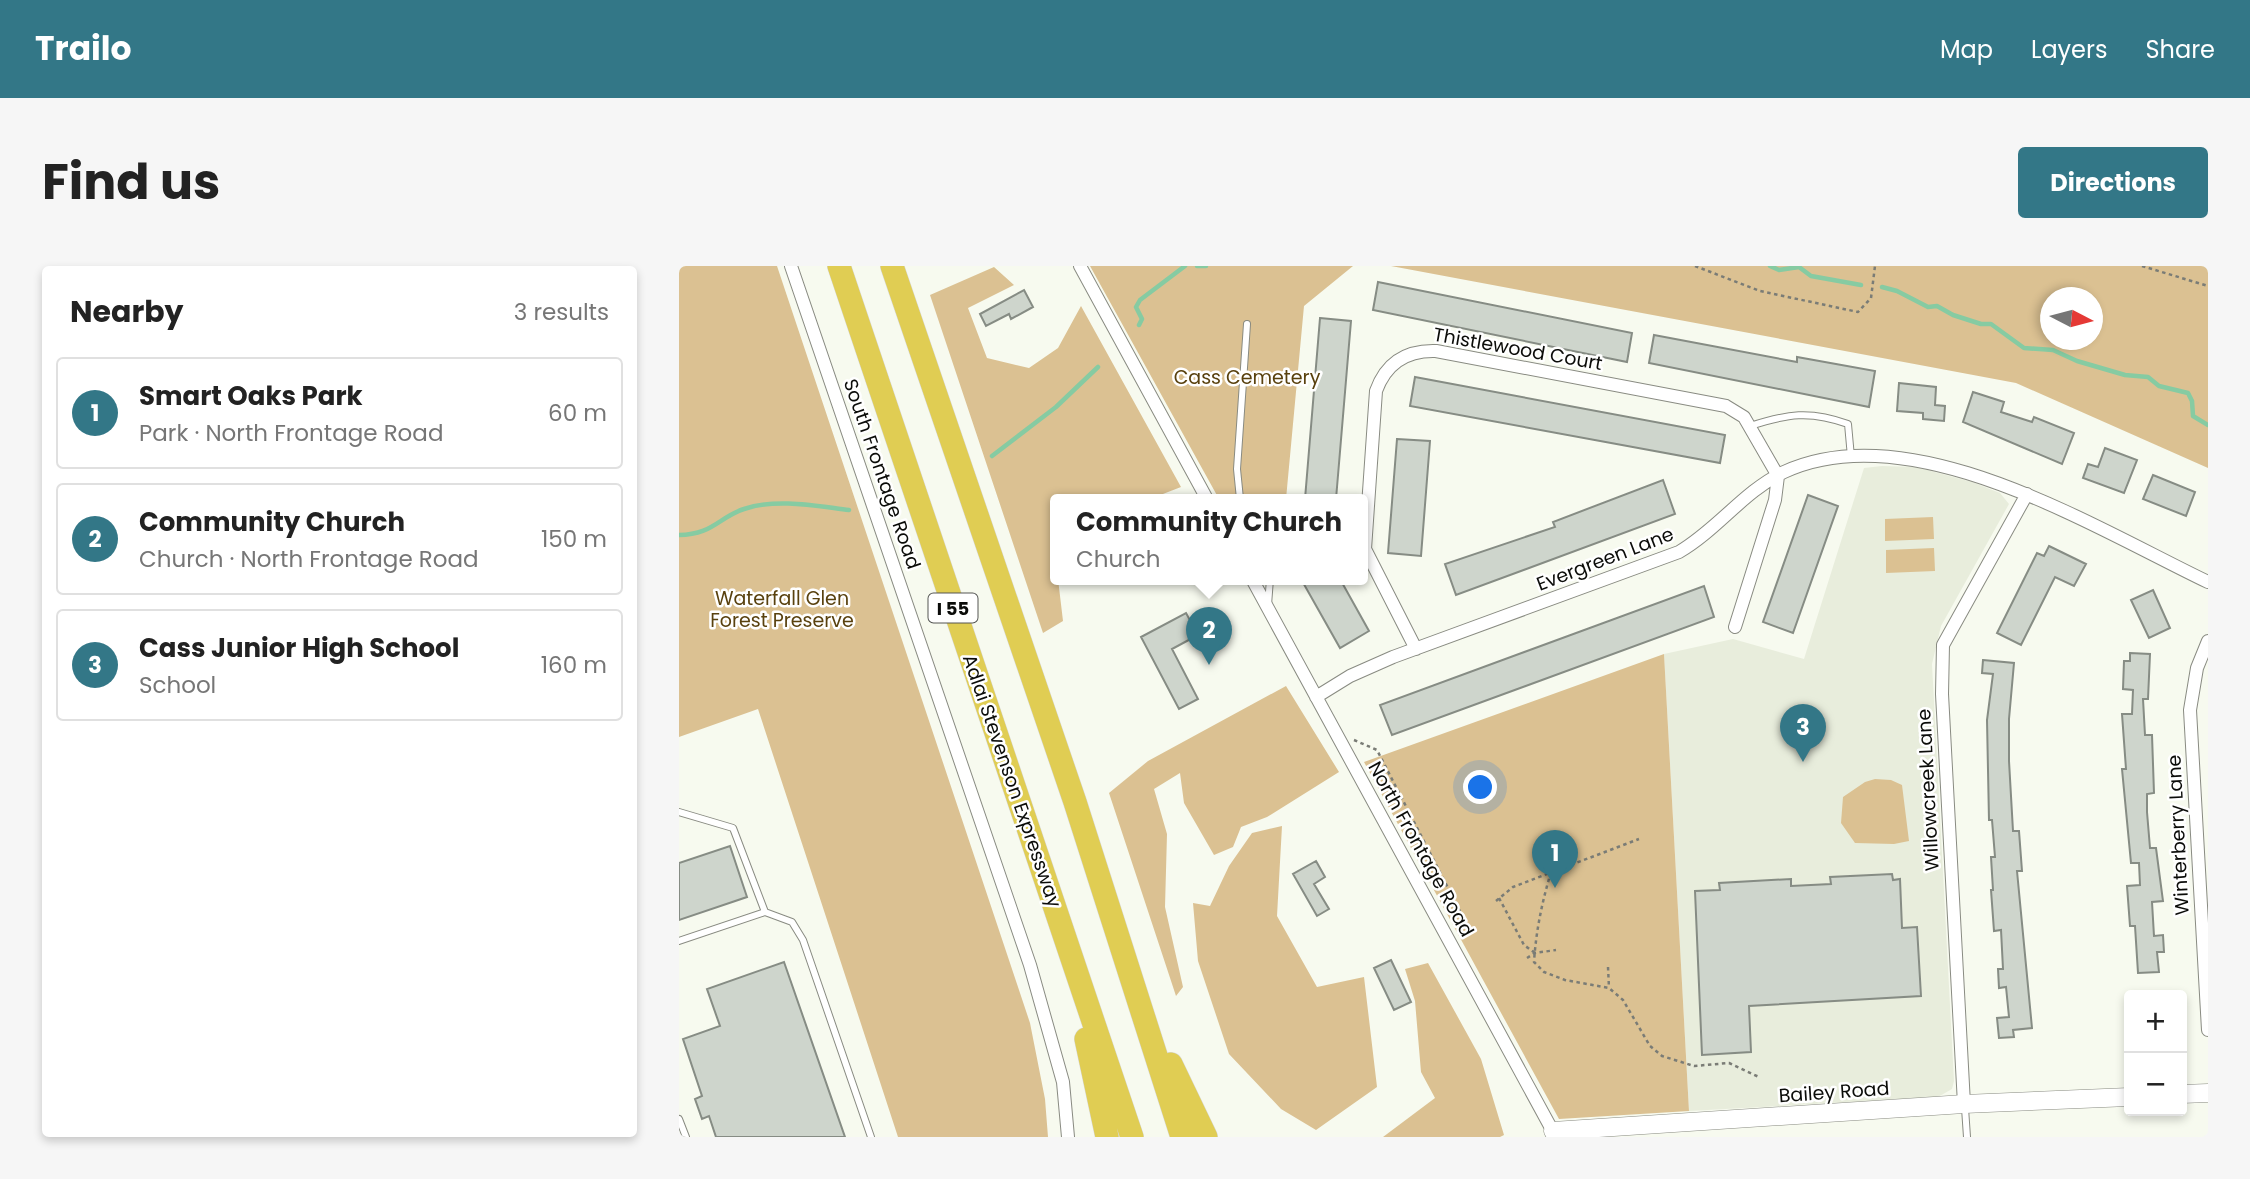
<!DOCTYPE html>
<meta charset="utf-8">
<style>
body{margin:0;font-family:Poppins,sans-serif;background:#f6f6f6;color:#222}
.controls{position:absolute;right:21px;bottom:21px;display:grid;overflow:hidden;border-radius:7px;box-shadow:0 4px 10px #0003}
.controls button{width:63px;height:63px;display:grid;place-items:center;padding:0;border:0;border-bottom:2px solid #e0e0e0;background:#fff;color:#222;font:35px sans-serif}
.compass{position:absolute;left:1361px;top:21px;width:63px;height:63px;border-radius:50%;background:#fff;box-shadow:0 4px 10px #0003;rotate:96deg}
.you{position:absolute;left:802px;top:522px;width:24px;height:24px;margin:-18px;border:5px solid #fff;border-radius:50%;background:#1a73e8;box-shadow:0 0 0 10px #1a73e833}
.badge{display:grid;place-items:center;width:46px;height:46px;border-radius:50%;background:#337787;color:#fff;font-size:23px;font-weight:700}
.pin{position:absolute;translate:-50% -58px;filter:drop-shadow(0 2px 4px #0008)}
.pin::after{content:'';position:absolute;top:37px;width:24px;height:21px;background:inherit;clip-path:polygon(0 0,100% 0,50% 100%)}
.popup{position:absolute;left:371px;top:228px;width:318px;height:91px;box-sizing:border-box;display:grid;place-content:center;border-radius:7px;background:#fff;filter:drop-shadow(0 2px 5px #0005);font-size:23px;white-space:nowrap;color:#767676}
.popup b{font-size:26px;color:#222}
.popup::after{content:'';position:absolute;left:50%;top:100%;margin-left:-14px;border:14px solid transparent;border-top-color:#fff}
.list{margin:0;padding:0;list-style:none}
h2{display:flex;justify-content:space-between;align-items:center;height:91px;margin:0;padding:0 28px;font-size:30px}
h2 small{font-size:23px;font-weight:400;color:#767676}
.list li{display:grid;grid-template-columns:46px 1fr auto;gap:21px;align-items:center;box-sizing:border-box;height:112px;margin:0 14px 14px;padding:0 14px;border:2px solid #e0e0e0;border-radius:7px}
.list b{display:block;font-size:26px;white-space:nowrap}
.list p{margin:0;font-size:23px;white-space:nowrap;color:#767676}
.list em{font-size:23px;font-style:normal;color:#767676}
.map{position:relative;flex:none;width:1529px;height:871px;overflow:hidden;border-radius:7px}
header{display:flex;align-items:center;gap:42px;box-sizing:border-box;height:98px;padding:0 35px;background:#337787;color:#fff}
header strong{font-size:33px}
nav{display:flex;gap:38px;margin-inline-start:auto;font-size:24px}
.intro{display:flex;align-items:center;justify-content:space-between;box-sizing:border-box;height:168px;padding:0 42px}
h1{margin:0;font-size:49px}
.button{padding:18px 32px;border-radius:7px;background:#337787;color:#fff;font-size:24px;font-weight:700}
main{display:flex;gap:42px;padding:0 42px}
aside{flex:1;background:#fff;border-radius:7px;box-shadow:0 4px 10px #0003}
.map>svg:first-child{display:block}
</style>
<header>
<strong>Trailo</strong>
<nav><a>Map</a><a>Layers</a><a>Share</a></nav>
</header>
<div class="intro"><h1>Find us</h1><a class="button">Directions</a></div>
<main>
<aside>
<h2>Nearby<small>3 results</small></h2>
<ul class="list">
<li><span class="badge">1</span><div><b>Smart Oaks Park</b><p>Park · North Frontage Road</p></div><em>60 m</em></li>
<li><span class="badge">2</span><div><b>Community Church</b><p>Church · North Frontage Road</p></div><em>150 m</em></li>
<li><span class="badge">3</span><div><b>Cass Junior High School</b><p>School</p></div><em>160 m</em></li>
</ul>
</aside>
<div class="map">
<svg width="1529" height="871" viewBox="0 0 1529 871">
<rect width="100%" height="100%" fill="#f7faef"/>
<path fill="#e8eddc" d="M1203 200 1237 201 1293 216 1321 227 1330 238 1262 360 1253 398 1275 815 1273 823 1259 831 1010 845 985 388 1054 373 1125 393 1185 202Z"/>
<path fill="#dbc192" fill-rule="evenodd" d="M0 0H98L351 757 366 833 369 871H219L79 443 0 471Z
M411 0H674L625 40 607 233H540Z
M712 0H1529V202L1337 117ZM1372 32H1414V74H1372Z
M315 1 335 19 289 42 308 92 350 102 379 82 402 40 502 221 471 233H376V313H379L384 355 364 367 251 29Z
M1254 251 1255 273 1206 275V253Z
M1255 282 1256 305 1207 307V284Z
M985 388 1010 845 880 853 685 496Z
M607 420 660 506 588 551 562 561 554 581 535 589 505 537 501 507 475 523 488 568 486 641 504 721 497 730 430 527 469 495Z
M1196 513 1212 514 1223 519 1230 575 1215 578 1176 577 1162 557 1164 531 1186 516Z
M603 560 598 650 638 721 685 711 698 821 637 864 602 843 550 788 519 695 514 637 531 640 550 600 573 567Z
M749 697 802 793 825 869 821 871H704L756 832 742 806 736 735 726 703Z"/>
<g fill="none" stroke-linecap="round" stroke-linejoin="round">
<path stroke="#86cba2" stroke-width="4.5" d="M518 0H527
M1091 0 1100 4 1120 1 1132 10 1182 19
M1203 21 1218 25 1249 41 1258 40 1274 49 1302 58H1312L1345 82 1374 84 1398 95 1446 109 1469 111 1480 120 1509 127 1513 135 1514 150 1529 159
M460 59 463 53 457 41 461 34 506 0
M313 190 377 141 419 101
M0 269C33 269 40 251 65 243 98 232 137 240 170 244"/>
</g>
<path fill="#ced5cc" stroke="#868c84" stroke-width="2" d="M699 16 953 67 948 96 694 44Z
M345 24 354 41 332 53 330 48 307 60 301 48Z
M641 52 672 55 657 233H626Z
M975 69 1118 96V91L1196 105 1190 141 970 97Z
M736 111 1046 169 1041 197 731 140Z
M1220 117 1257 121 1256 139 1266 140 1265 155 1244 153V147L1218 145Z
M1294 126 1325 136 1322 146 1353 156 1355 151 1395 167 1383 198 1284 156Z
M718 173 751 175 742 290 709 287Z
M1426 182 1458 194 1445 227 1404 212 1409 198 1419 201Z
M1474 209 1516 226 1507 250 1464 233Z
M984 214 996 248 777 329 766 298 876 261 874 256Z
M1129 229 1159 240 1114 367 1084 356Z
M1370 280 1407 298 1395 320 1376 311 1342 379 1318 367 1358 287 1365 290Z
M622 313H661L690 365 661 382Z
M1025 320 1035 351 713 469 701 439Z
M1474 324 1491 362 1470 372 1452 334Z
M507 347 519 369 493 383 519 433 500 443 462 371Z
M1451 387 1471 388 1469 433H1464L1466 469H1473L1475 527 1468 528V546L1471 582H1477L1484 635 1473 636 1475 670 1484 669 1485 686H1478L1480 706 1459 707 1456 660H1451L1448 620 1461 619 1460 597H1452L1443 503H1447L1443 448H1453L1454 424 1444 423 1445 395H1451Z
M1304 394 1335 397 1330 453V495L1334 565H1340L1343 605H1338L1353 762 1334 764 1335 771 1320 772 1318 752 1330 751 1327 721 1320 722 1319 703H1324L1322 664 1315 665 1312 624H1314L1312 591H1316L1313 554H1310L1308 454 1314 408 1303 407Z
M51 580 68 631 0 654V597Z
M637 595 646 611 635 618 650 643 638 650 614 608Z
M1213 608 1214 614 1221 613 1223 662 1238 661 1242 730 1070 740 1072 786 1023 789 1016 625 1041 624 1040 617 1112 613V620L1152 618 1151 611Z
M712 694 732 736 715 744 695 702Z
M105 696 166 871H37L30 850 23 853 16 833 23 830 4 773 41 760 28 723Z"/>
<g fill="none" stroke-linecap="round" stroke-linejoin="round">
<g stroke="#898b82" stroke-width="8">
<path id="lane" d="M1071 160C1108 148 1131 144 1169 158L1172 191
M561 233 558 203 568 58
M589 339 591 313
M0 546 54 562 86 646 113 656 124 674 192 871
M0 675 86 646
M1286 842 1288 871
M0 853 7 871"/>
</g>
<g stroke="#898b82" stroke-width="14">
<path id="street" d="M112 0 351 699 384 816 389 871
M401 0 528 233
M573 313 877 871
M1529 375 1518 402 1511 444 1529 764
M737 383 686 283 697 125C707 97 727 84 757 85L1047 140 1065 151 1099 210 1096 234 1056 361
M637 431 671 410 714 391 1000 286C1038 264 1065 225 1105 206 1232 147 1416 262 1529 316
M1285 838 1263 428 1264 379 1348 228"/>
</g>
<g stroke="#898b82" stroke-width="19">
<path id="secondary" d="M1503 828 1529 827
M874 865 1285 838 1450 831"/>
</g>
<g stroke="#d8d8d8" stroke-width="24">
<path id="highway" d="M160 0 453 871
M213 0 396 536 503 871
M407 773 428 871
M492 798 527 871"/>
</g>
<path stroke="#7a7c76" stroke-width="2.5" stroke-dasharray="3.5 3.5" stroke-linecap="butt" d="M1016 0 1081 25 1179 46 1192 32 1196 0
M1463 0 1529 20
M675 474 698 484 786 655
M872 606C863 636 857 665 855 696L865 706 886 714 930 722 944 734 971 780 983 790 1015 800 1050 797 1080 811
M820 632 845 679 856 687
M817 635 834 621 960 573
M848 692 856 687 877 684
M929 701 930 722"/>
<use href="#lane" stroke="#fff" stroke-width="6"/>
<use href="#street" stroke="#fff" stroke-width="12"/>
<use href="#secondary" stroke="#fff" stroke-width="18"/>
<use href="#highway" stroke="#e0cd53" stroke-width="23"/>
</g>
<g text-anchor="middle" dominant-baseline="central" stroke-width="5" stroke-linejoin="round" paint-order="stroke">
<rect fill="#fff" stroke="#545553" stroke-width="2" x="249.5" y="327.5" width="49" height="29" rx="5"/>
<g font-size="18" font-weight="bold" fill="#0b0c09">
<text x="274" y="342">I 55</text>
</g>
<g font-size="19" fill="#0b0c09" stroke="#fff">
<text transform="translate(839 83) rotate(10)">Thistlewood Court</text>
<text transform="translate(203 208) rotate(71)">South Frontage Road</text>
<text transform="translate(926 293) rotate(-21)">Evergreen Lane</text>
<text transform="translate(333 515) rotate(71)">Adlai Stevenson Expressway</text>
<text transform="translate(1249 524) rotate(-93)">Willowcreek Lane</text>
<text transform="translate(1499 569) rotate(-93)">Winterberry Lane</text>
<text transform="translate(742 583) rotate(61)">North Frontage Road</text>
<text transform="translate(1155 826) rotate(-4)">Bailey Road</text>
</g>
<g font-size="19" fill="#59410e" stroke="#fff">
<text x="568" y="111">Cass Cemetery</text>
<text x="103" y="332">Waterfall Glen<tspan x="103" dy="22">Forest Preserve</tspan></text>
</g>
</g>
</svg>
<div class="controls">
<button>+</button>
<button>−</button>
</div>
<svg class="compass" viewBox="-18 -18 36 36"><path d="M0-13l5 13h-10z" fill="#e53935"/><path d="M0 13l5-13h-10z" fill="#767676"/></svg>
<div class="you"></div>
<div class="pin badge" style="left:876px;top:622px">1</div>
<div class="pin badge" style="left:530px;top:399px">2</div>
<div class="popup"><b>Community Church</b>Church</div>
<div class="pin badge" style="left:1124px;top:496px">3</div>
</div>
</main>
